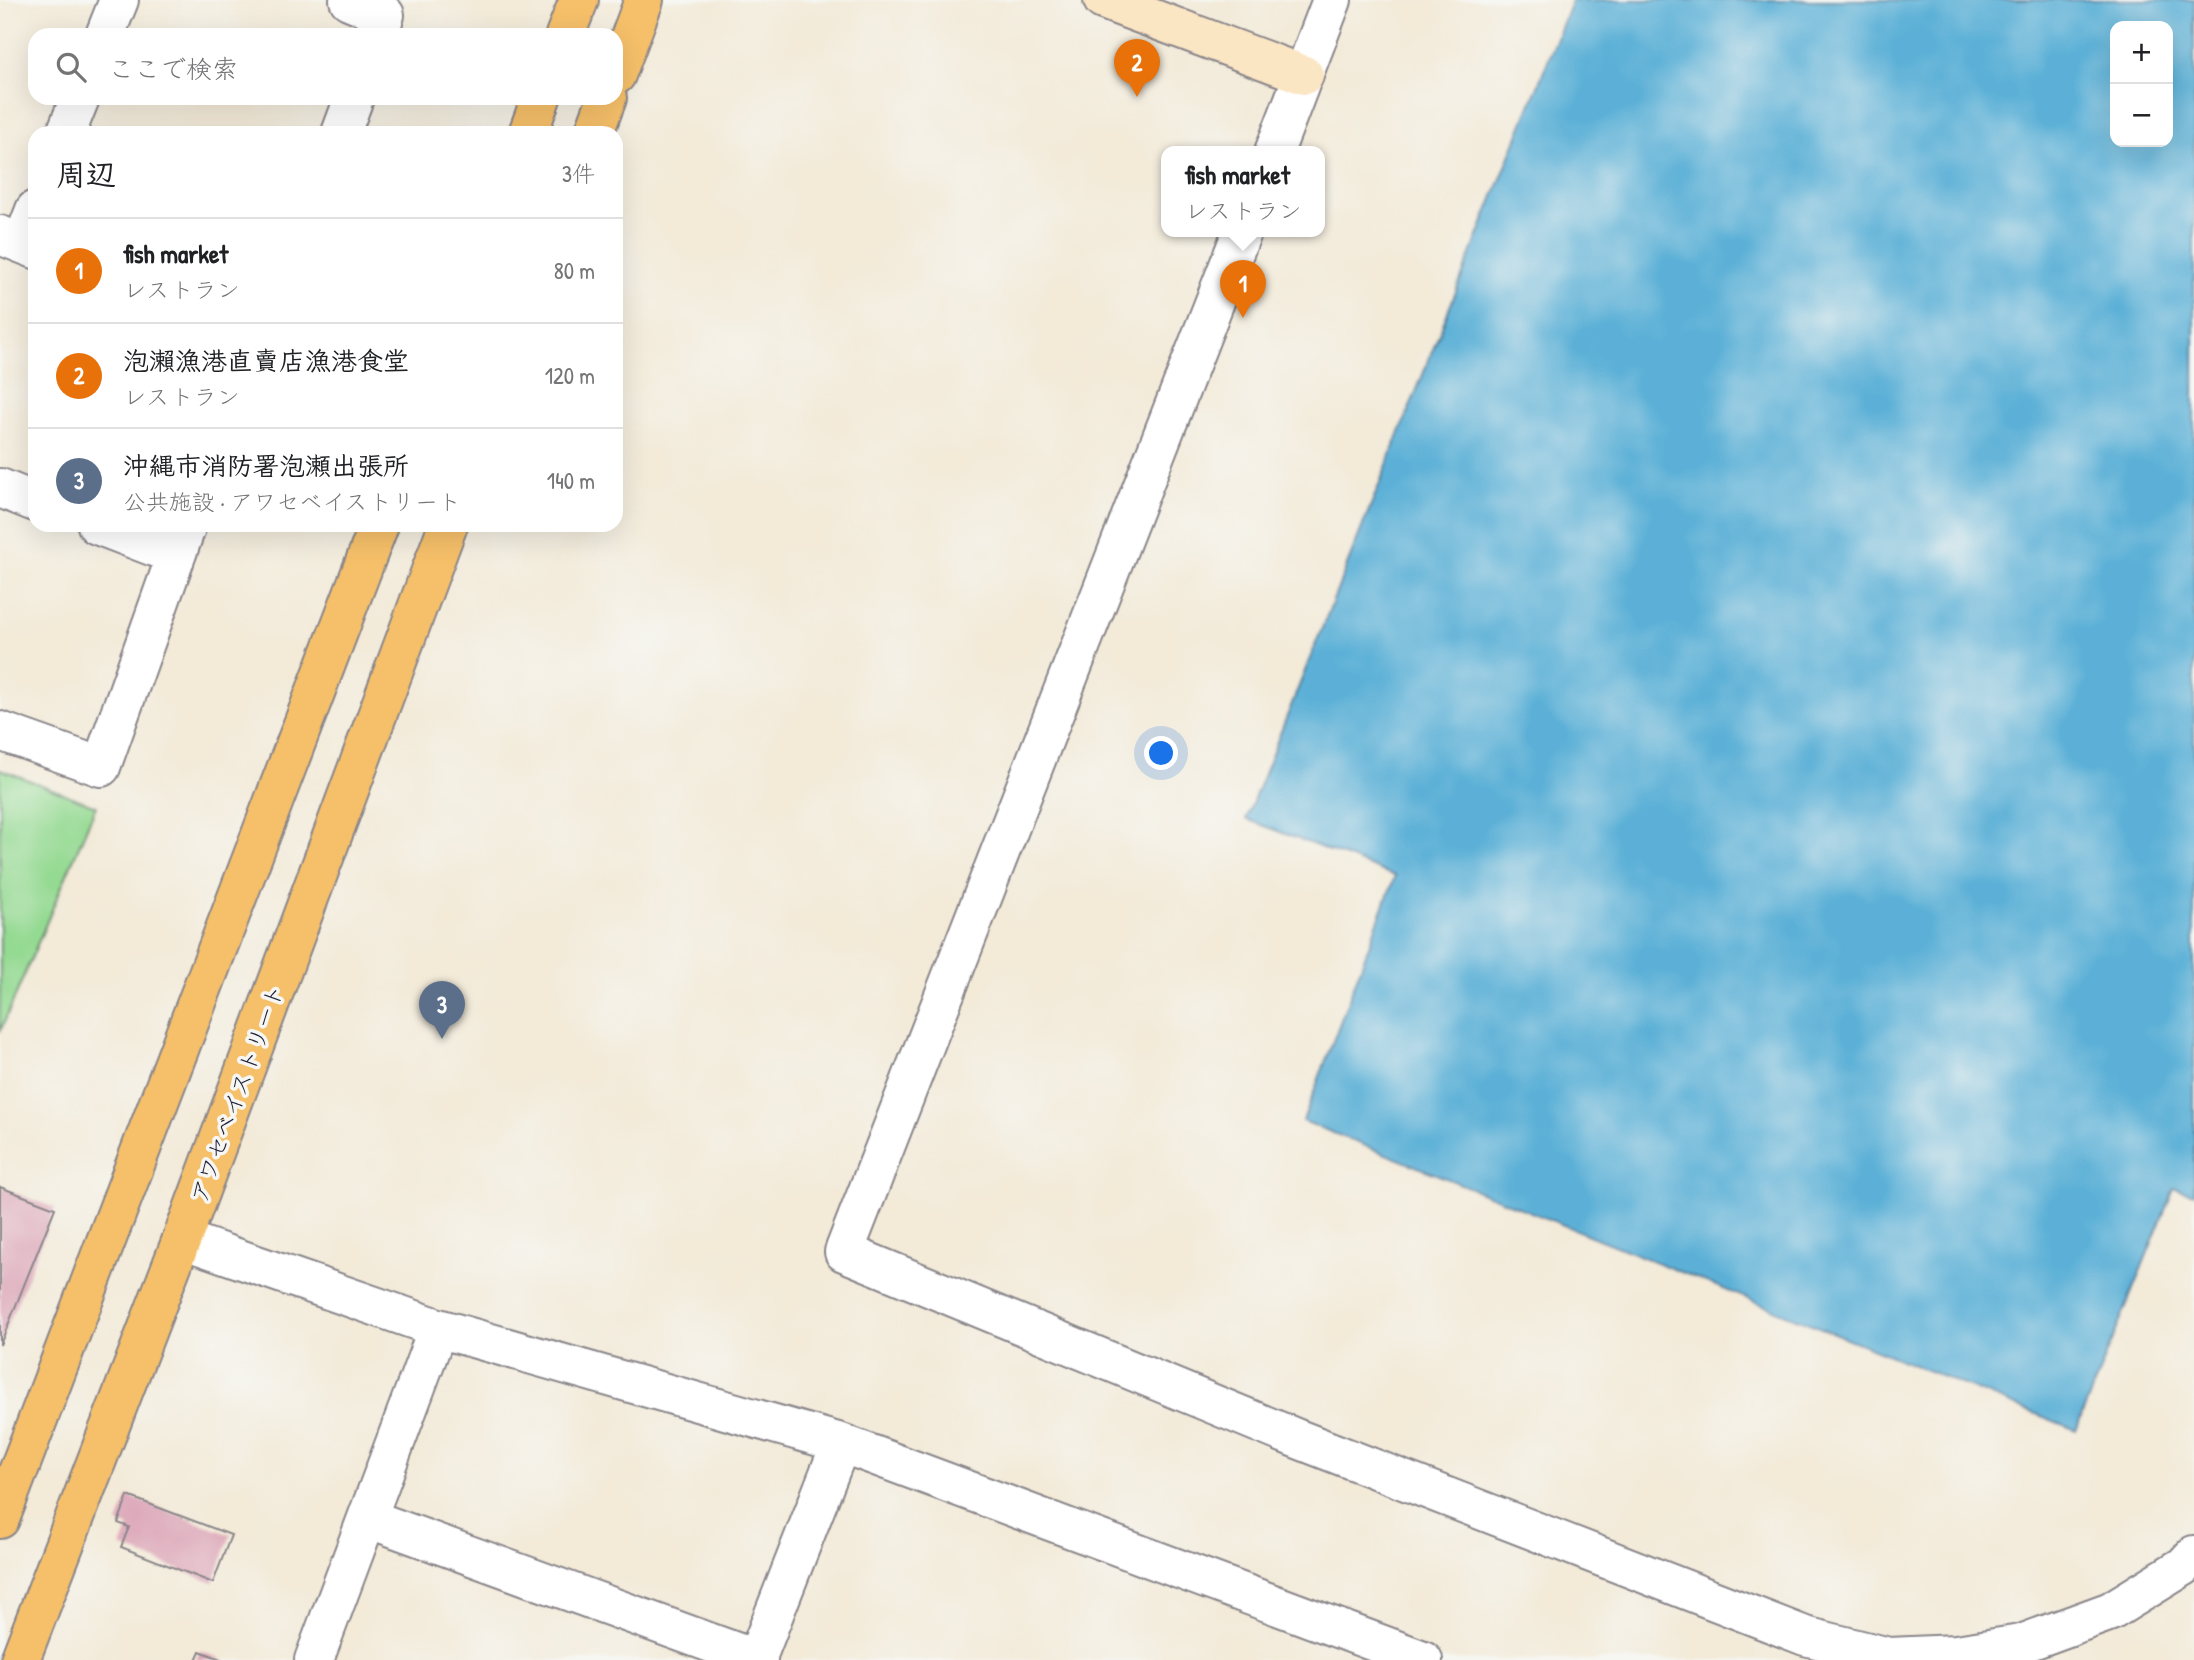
<!DOCTYPE html>
<html lang="ja">
<meta charset="utf-8">
<style>
body{margin:0;font-family:"Patrick Hand","Klee One",sans-serif;background:#f6f6f6;color:#202124}
.controls{position:absolute;right:21px;top:21px;display:grid;overflow:hidden;border-radius:14px;box-shadow:0 7px 28px #0002}
.controls button{width:63px;height:63px;display:grid;place-items:center;padding:0;border:0;border-bottom:2px solid #e0e0e0;background:#fff;color:#202124;font:35px sans-serif}
.you{position:absolute;left:1162px;top:754px;width:24px;height:24px;margin:-18px;border:5px solid #fff;border-radius:50%;background:#1a73e8;box-shadow:0 0 0 10px #1a73e833}
.badge{display:grid;place-items:center;width:46px;height:46px;border-radius:50%;background:#1f6fb2;color:#fff;font-size:23px;font-weight:700}
.pin{position:absolute;translate:-50% -58px;filter:drop-shadow(0 2px 4px #0008)}
.pin::after{content:'';position:absolute;top:37px;width:24px;height:21px;background:inherit;clip-path:polygon(0 0,100% 0,50% 100%)}
.popup{position:absolute;left:1161px;top:146px;width:164px;height:91px;box-sizing:border-box;display:grid;place-content:center;border-radius:14px;background:#fff;filter:drop-shadow(0 2px 5px #0005);font-size:23px;white-space:nowrap;color:#757577}
.popup b{font-size:26px;color:#202124}
.popup::after{content:'';position:absolute;left:50%;top:100%;margin-left:-14px;border:14px solid transparent;border-top-color:#fff}
.list{margin:0;padding:0;list-style:none}
h2{display:flex;justify-content:space-between;align-items:center;height:91px;margin:0;padding:0 28px;font-size:30px}
h2 small{font-size:23px;font-weight:400;color:#757577}
.list li{display:grid;grid-template-columns:46px 1fr auto;gap:21px;align-items:center;box-sizing:border-box;height:105px;padding:0 28px;border-top:2px solid #e0e0e0}
.list b{display:block;font-size:26px;white-space:nowrap}
.list p{margin:0;font-size:23px;white-space:nowrap;color:#757577}
.list em{font-size:23px;font-style:normal;color:#757577}
.icon{flex:none;width:38px;height:38px;fill:none;stroke:currentColor;stroke-width:2;stroke-linecap:round;stroke-linejoin:round}
.map{position:relative;flex:none;width:2194px;height:1660px;overflow:hidden}
.search{position:absolute;background:#fff;box-shadow:0 7px 28px #0002;left:28px;top:28px;width:595px;height:77px;display:flex;align-items:center;gap:18px;box-sizing:border-box;padding:0 24px;border-radius:21px;color:#757577;font-size:26px}
.panel{position:absolute;background:#fff;box-shadow:0 7px 28px #0002;left:28px;top:126px;width:595px;height:406px;border-radius:21px}
.map>svg:first-child{display:block}
</style>
<div class="map">
<svg width="2194" height="1660" viewBox="0 0 2194 1660">
<rect width="100%" height="100%" fill="#f6f6f2"/>
<filter id="ink" filterUnits="userSpaceOnUse"><feTurbulence type="fractalNoise" baseFrequency=".0143" numOctaves="2"/><feDisplacementMap in="SourceGraphic" scale="14" xChannelSelector="R" yChannelSelector="G"/><feConvolveMatrix kernelMatrix="1 2 1 2 8 2 1 2 1" color-interpolation-filters="sRGB"/></filter>
<filter id="wash" filterUnits="userSpaceOnUse"><feTurbulence type="fractalNoise" baseFrequency=".00686" numOctaves="4" result="noise"/><feDisplacementMap in="SourceGraphic" scale="28" xChannelSelector="R" yChannelSelector="G"/><feGaussianBlur stdDeviation="1.57" result="paint"/><feColorMatrix in="noise" values="0 0 0 0 0 0 0 0 0 0 0 0 0 0 0 0 0 1.4 0 .05"/><feComposite in="paint" operator="in"/></filter>
<g filter="url(#wash)">
<rect width="100%" height="100%" fill="#f3ead8"/>
<path fill="#95da93" stroke="#5c7e67" stroke-width="2" d="M0 769 96 806 0 1032Z"/>
<path fill="#5bb0d7" stroke="#3e6989" stroke-width="2" fill-rule="evenodd" d="M1572 0H2194V1194L2174 1188 2076 1430 1303 1121 1395 876 1246 819ZM2115 26H2168V142H2115Z"/>
<g id="blocks">
<path fill="#dda7b9" d="M0 1187 55 1208 0 1345Z
M128 1496 231 1535 213 1583 121 1547 129 1527 118 1523Z
M200 1651 223 1660H196Z"/>
</g>
</g>
<g filter="url(#ink)">
<use href="#blocks" fill-opacity="0" stroke="#8a868a" stroke-width="2"/>
<g fill="none" stroke-linecap="round" stroke-linejoin="round">
<g stroke="#8a868a" stroke-width="42">
<path id="street" d="M349 0 385 15 378 35
M105 35 119 0
M66 133 80 98
M341 133 354 98
M1274 152 1332 0
M1242 232 844 1252 1298 1439 1805 1636 1889 1657 1956 1654 2021 1644 2111 1611 2184 1566 2194 1555
M0 235 35 249
M22 244 35 210
M0 488 35 502
M97 525 175 555
M0 731 101 767 187 525
M182 1239 438 1328 841 1443 1423 1660
M367 1518 758 1660
M314 1660 438 1328
M756 1660 841 1443"/>
</g>
<g stroke="#8a868a" stroke-width="42">
<path id="secondary" d="M1103 0 1304 75"/>
</g>
<g stroke="#8a868a" stroke-width="42">
<path id="primary" d="M565 35 579 0
M616 75 644 0
M528 133 541 98
M594 133 607 98
M0 1519 379 525
M20 1660 182 1239 448 525"/>
</g>
<use href="#street" stroke="#fff" stroke-width="38"/>
<use href="#secondary" stroke="#fbe6c4" stroke-width="38"/>
<use href="#primary" stroke="#f6c06b" stroke-width="38"/>
</g>
</g>
<g text-anchor="middle" dominant-baseline="central" stroke-width="7" stroke-linejoin="round" paint-order="stroke">
<g font-size="23" fill="#22223b" stroke="#f6f6f2">
<text transform="translate(237 1093) rotate(-70)">アワセベイストリート</text>
</g>
</g>
</svg>
<div class="controls">
<button>+</button>
<button>−</button>
</div>
<div class="you"></div>
<div class="pin badge" style="left:1243px;top:318px;background:#e8710a">1</div>
<div class="popup"><b>fish market</b>レストラン</div>
<div class="pin badge" style="left:1137px;top:97px;background:#e8710a">2</div>
<div class="pin badge" style="left:442px;top:1039px;background:#5c6f8a">3</div>
<div class="search"><svg class="icon" aria-label="search" viewBox="0 0 24 24"><circle cx="10" cy="10" r="6"/><path d="M15 15l6 6"/></svg>ここで検索</div>
<section class="panel">
<h2>周辺<small>3件</small></h2>
<ul class="list">
<li><span class="badge" style="background:#e8710a">1</span><div><b>fish market</b><p>レストラン</p></div><em>80 m</em></li>
<li><span class="badge" style="background:#e8710a">2</span><div><b>泡瀨漁港直賣店漁港食堂</b><p>レストラン</p></div><em>120 m</em></li>
<li><span class="badge" style="background:#5c6f8a">3</span><div><b>沖縄市消防署泡瀬出張所</b><p>公共施設 · アワセベイストリート</p></div><em>140 m</em></li>
</ul>
</section>
</div>
